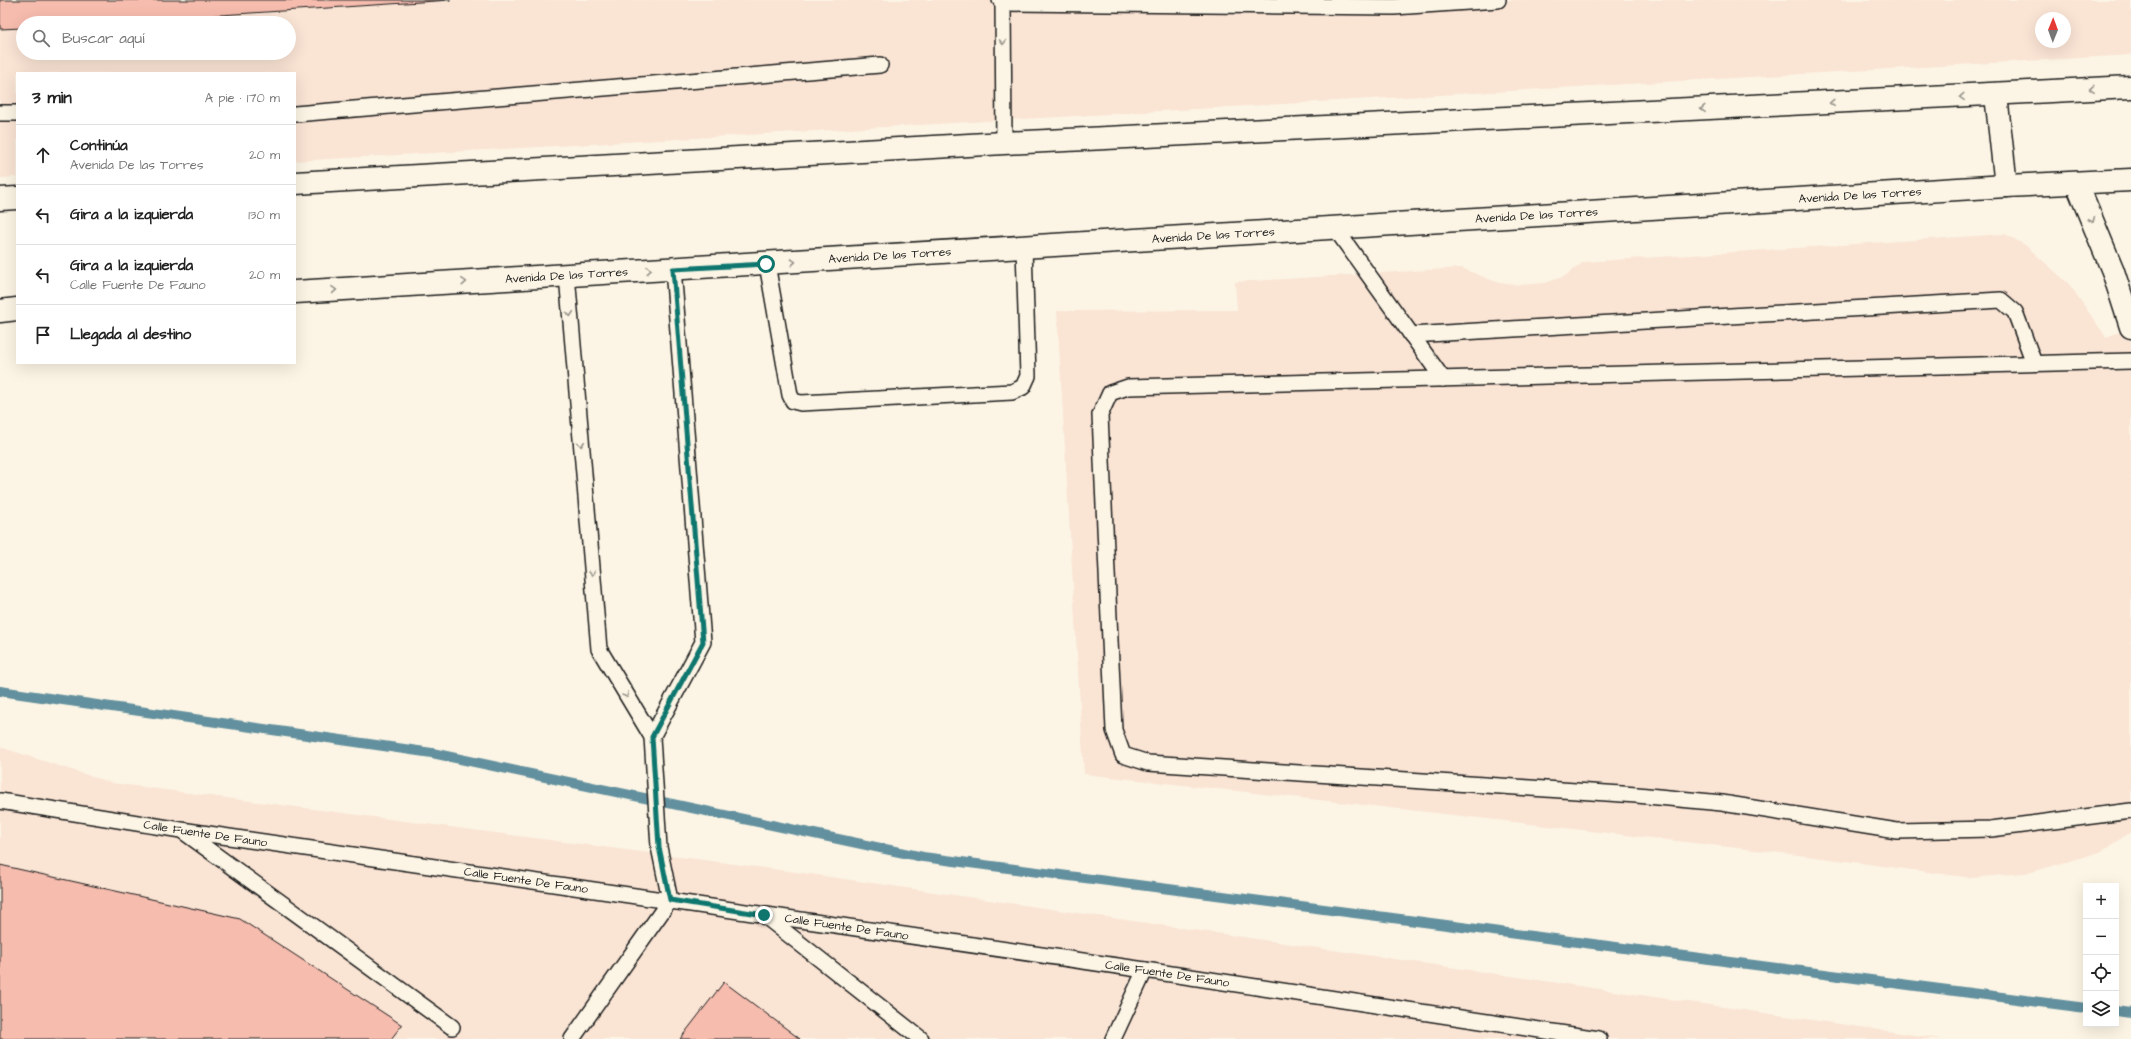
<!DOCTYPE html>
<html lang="es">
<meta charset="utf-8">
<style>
body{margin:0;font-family:"Architects Daughter",sans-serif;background:#f6f6f6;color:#222}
.controls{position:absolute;right:12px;bottom:12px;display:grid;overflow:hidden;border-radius:0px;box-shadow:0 4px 16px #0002}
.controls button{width:36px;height:36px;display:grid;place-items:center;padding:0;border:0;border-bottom:1px solid #e0e0e0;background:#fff;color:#222;font:20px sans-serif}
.compass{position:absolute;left:2035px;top:12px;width:36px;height:36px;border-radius:50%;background:#fff;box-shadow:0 4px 16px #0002;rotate:1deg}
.stop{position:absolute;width:12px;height:12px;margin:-9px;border:3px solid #0f766e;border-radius:50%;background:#fff}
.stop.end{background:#0f766e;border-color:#fff;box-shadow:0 1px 4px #0008}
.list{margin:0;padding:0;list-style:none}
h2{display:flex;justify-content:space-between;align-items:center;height:52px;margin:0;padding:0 16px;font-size:17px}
h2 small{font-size:13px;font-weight:400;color:#767676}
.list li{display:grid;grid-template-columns:26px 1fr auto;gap:12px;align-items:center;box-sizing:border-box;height:60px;padding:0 16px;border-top:1px solid #e0e0e0}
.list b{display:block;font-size:15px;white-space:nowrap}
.list p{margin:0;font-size:13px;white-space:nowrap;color:#767676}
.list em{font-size:13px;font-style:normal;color:#767676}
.icon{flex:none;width:22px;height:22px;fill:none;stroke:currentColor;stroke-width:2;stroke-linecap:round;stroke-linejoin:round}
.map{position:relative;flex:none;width:2131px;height:1039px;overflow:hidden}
.search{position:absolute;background:#fff;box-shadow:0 4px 16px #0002;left:16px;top:16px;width:280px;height:44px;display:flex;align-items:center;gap:10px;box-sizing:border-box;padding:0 14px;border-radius:22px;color:#767676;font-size:15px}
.panel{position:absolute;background:#fff;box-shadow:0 4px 16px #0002;left:16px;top:72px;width:280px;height:292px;border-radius:0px}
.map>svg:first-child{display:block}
</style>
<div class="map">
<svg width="2131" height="1039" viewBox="0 0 2131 1039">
<rect width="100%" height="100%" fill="#fcf5e5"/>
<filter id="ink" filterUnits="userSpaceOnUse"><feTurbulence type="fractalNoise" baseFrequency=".025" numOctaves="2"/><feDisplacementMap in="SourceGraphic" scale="8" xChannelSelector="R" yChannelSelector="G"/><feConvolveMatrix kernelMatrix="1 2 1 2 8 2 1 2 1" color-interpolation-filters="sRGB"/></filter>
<g filter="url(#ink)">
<path fill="#fae4d4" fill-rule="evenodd" d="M0 0H2131V55L295 161V73H17V177L0 178ZM2041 18H2065V42H2041ZM23 23H289V53H23Z
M2005 234 2025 245 2069 284 2106 337 2131 328V832L2100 852 2032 872 1973 878 1815 857 1436 813 1084 774 1057 311 1237 310 1235 282 1461 268 1494 281 1518 285 1545 283 1565 276 1584 262Z
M0 747 112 783 803 873 1942 1039H0Z"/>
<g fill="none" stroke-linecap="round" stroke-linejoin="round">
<path stroke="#63909e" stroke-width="10" d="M0 691 432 753 923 857 2086 1008
M2116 1011 2131 1013"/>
</g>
<path fill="#f6bcae" stroke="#1c1c1c" d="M0 0H451L97 23H23V28L0 29Z
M0 865 240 919 402 1025 391 1039H0Z
M724 982 800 1039H680Z"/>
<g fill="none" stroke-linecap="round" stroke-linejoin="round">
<g stroke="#1c1c1c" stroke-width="18">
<g id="service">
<path d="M1000 0 1003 3 1004 143"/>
<path d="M1003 3 1394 7 1498 0"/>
<path d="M0 113H17"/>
<path d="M295 114 880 65"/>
<path d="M1335 228 1443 379"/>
<path d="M767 264 790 395 793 401 801 403 1012 392 1023 387 1028 376 1024 248"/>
<path d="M567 275 599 649 652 737"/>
<path d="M1411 335 2001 300 2015 312 2034 363"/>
<path d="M2131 361 1128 387 1110 393 1100 415 1114 730 1123 755 1148 763 1637 795 1722 803 1897 831 1991 829 2131 811"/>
<path id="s1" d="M0 801 181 830 1145 970 1599 1039"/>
<path d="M184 832 452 1027"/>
<path d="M765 916 921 1039"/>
<path d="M572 1039 670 900 659 847 652 737 703 642 673 269"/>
<path d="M1113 1039 1145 970"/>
</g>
</g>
<g stroke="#1c1c1c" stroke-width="25">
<g id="secondary">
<path d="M1996 95 2006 186"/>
<path d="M295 183 1004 143 2131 87"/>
<path d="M2077 184 2113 271 2131 327"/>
<path d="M0 199 17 198"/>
<path id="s2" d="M295 292 2006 186 2131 180"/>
<path d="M0 311 17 309"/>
</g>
</g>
<use href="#service" stroke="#fcf5e5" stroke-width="15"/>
<use href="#secondary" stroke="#fcf5e5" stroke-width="22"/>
</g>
<defs><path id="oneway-chevron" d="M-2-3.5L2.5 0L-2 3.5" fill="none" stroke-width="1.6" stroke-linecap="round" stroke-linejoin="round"/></defs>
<g stroke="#97938b">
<use href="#oneway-chevron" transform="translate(1003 42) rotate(90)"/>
<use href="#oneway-chevron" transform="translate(2092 89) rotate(177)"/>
<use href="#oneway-chevron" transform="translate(1962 97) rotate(177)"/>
<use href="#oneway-chevron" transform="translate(1832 103) rotate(177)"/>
<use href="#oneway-chevron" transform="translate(1703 109) rotate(177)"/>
<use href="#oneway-chevron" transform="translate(2092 220) rotate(67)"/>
<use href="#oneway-chevron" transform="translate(793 262) rotate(-4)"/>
<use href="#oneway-chevron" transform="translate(649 270) rotate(-3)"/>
<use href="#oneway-chevron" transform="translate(464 282) rotate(-4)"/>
<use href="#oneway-chevron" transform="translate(334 290) rotate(-4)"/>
<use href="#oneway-chevron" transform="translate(570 314) rotate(85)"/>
<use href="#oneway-chevron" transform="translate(581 444) rotate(85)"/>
<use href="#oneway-chevron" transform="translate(592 573) rotate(85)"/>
<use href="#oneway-chevron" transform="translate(626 695) rotate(59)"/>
</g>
</g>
<g fill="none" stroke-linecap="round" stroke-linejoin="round" filter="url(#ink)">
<path stroke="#0f766e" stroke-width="5" d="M764 915 670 900 659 847 652 737 703 642 673 269 766 264"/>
</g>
<g text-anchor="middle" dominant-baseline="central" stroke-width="4" stroke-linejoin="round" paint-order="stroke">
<g font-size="12" fill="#1c1c1c" stroke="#fcf5e5">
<text stroke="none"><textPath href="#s2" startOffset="1568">Avenida De las Torres</textPath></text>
<text stroke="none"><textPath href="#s2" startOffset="1244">Avenida De las Torres</textPath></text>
<text stroke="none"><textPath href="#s2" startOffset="920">Avenida De las Torres</textPath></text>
<text stroke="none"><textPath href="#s2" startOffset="596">Avenida De las Torres</textPath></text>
<text stroke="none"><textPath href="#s2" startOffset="272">Avenida De las Torres</textPath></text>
<text stroke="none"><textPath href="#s1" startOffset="208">Calle Fuente De Fauno</textPath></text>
<text stroke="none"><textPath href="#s1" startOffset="532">Calle Fuente De Fauno</textPath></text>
<text stroke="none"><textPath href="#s1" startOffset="856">Calle Fuente De Fauno</textPath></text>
<text stroke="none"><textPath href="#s1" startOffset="1180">Calle Fuente De Fauno</textPath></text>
</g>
</g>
</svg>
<div class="controls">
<button>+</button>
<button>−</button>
<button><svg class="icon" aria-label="locate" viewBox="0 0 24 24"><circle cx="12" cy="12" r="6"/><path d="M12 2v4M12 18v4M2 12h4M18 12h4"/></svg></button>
<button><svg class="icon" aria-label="layers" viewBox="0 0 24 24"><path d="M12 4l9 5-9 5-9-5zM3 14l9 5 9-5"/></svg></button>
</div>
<svg class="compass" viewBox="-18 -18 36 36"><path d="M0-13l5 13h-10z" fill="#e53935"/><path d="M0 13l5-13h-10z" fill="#767676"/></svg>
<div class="stop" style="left:766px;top:264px"></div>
<div class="stop end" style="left:764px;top:915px"></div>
<div class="search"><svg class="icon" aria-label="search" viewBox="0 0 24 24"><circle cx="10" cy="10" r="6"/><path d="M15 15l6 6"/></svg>Buscar aquí</div>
<section class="panel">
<h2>3 min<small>A pie · 170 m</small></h2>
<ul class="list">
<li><svg class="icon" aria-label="ahead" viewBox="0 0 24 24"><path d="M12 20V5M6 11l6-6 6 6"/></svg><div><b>Continúa</b><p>Avenida De las Torres</p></div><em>20 m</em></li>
<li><svg class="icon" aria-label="left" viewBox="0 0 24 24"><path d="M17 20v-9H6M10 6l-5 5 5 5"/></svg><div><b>Gira a la izquierda</b></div><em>130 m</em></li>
<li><svg class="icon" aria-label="left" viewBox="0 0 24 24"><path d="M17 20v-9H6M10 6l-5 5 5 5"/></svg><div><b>Gira a la izquierda</b><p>Calle Fuente De Fauno</p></div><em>20 m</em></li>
<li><svg class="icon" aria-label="arrive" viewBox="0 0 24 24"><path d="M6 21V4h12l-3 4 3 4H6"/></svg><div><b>Llegada al destino</b></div></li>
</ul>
</section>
</div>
